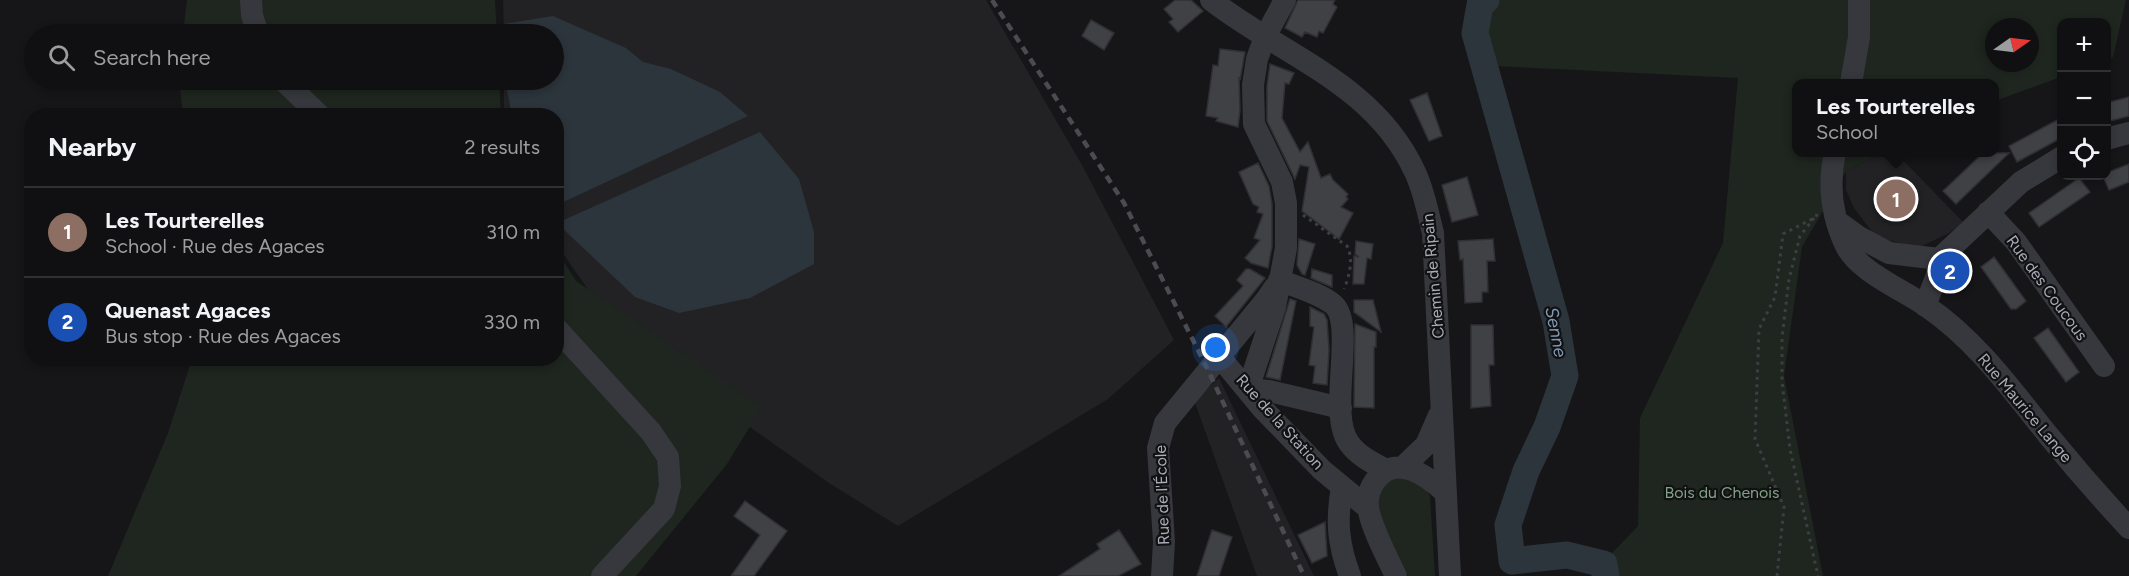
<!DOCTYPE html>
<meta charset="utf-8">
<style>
body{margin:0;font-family:Figtree,sans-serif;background:#1e1e20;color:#f1f3f6}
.controls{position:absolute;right:18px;top:18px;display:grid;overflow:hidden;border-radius:12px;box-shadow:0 3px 9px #0003}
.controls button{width:54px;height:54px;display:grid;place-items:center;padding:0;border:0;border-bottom:2px solid #303032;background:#101012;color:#f1f3f6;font:30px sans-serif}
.compass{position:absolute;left:1985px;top:18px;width:54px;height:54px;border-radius:50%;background:#101012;box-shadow:0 3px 9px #0003;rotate:76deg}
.you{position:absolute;left:1216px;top:348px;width:21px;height:21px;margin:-15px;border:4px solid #fff;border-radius:50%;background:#1a73e8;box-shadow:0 0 0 9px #1a73e833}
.badge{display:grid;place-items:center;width:39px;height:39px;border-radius:50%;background:#d93025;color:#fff;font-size:20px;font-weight:700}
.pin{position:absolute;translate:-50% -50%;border:3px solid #fff;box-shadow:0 2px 6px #0006}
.popup{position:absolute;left:1792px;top:79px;width:207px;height:78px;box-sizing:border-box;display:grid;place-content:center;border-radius:12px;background:#101012;filter:drop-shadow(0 2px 4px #0005);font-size:20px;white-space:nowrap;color:#9c9d9f}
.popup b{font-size:22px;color:#f1f3f6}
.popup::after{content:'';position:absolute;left:50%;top:100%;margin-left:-12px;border:12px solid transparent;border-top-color:#101012}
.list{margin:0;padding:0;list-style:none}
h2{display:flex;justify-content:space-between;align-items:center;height:78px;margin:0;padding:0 24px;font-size:26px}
h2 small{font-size:20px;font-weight:400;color:#9c9d9f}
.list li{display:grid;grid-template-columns:39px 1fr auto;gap:18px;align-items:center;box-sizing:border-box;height:90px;padding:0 24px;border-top:2px solid #303032}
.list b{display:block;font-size:22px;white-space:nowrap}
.list p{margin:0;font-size:20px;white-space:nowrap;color:#9c9d9f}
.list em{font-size:20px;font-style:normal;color:#9c9d9f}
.icon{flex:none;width:33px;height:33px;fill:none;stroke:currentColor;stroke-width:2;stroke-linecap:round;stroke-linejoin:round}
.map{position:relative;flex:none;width:2129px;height:576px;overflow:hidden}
.search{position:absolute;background:#101012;box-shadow:0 3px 9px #0003;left:24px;top:24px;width:540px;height:66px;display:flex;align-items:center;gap:15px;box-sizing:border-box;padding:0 21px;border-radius:33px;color:#9c9d9f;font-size:22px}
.panel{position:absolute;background:#101012;box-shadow:0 3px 9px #0003;left:24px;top:108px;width:540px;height:258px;border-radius:24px}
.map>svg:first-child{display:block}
</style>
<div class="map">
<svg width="2129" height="576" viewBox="0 0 2129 576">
<rect width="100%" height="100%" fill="#161618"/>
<path fill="#222225" d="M503 0H986L1082 165 1174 340 1108 399 898 526 829 483 619 334 557 245 556 116 504 115V80H554V34H504Z
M1882 153H1896L1963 222 1949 233 1918 248 1876 237 1854 208 1846 190V171Z
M1219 378 1314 576H1257L1194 400Z"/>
<path fill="#1e261f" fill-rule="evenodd" d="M187 0H495L497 34H183Z
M1496 0H2126L2113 57 2107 60 2106 22H2062L2061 77 1995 101V83H1797V152L1882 153 1846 171 1802 247 1784 376 1823 576H1590L1638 526 1640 418 1723 243 1738 78 1494 66 1488 26ZM1994 27H2030V63H1994Z
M179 80H499L501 115H183Z
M557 251 576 281 762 407 727 464 636 576H108L168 433 192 359 556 358Z
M1408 475 1422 482 1430 496 1435 576H1408C1400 557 1367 502 1382 485 1389 478 1400 477 1408 475Z"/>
<path fill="#2c353c" d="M553 16 626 48 643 62 671 69 720 92 748 116 557 205 556 116 512 115 505 80H554V34H500L498 25Z
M760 132 799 179 814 232V264L750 298 679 313 635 297 557 223Z"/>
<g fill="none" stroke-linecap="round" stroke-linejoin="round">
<path stroke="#2c353c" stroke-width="27" d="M1486 0 1480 5 1475 33 1556 321 1565 376 1547 427 1526 471 1508 525 1512 561 1567 555 1604 564 1606 576"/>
</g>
<path fill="#404145" stroke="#303034" stroke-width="1.5" d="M1175 0H1191L1203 11 1178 32 1169 22 1173 19 1164 9Z
M1298 0H1335L1333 4 1337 7 1323 33 1319 31 1317 37 1305 32 1302 37 1285 28Z
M1091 20 1114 33 1104 50 1082 36Z
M1220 49 1245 52 1240 80 1239 77 1240 110 1238 127 1216 121 1218 118 1206 116 1213 65 1218 66Z
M1270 64 1294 73 1289 84 1285 83 1282 118 1300 152 1308 142 1321 178 1330 174 1333 180 1348 194 1346 197 1348 199 1341 207 1353 213 1339 239 1302 211 1309 167 1300 165 1295 179 1267 121V86Z
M1427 93 1442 136 1429 141 1410 100Z
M2129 97V116L2106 122V103Z
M2061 118V138L2017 162 2009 146Z
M1983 153H2009L1956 204 1943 191Z
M1258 163 1269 186 1272 204V246L1268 268 1251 263 1245 258 1260 240 1254 238 1263 214 1257 212 1259 207 1253 204 1239 172Z
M2129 164V182L2109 190 2103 176H2106V173Z
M1467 177 1478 215 1452 222 1442 185Z
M2079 178 2090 192 2039 227 2029 213Z
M1299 239 1315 244 1305 275 1302 274 1297 265Z
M1493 239 1495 261H1487L1488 292H1482V302L1465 303 1463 259 1460 260 1458 241Z
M1356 241 1373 244 1371 259 1367 258 1364 284H1353L1354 256 1359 257 1355 254Z
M1994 257 2026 301 2016 309H2011L1981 267Z
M1246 269H1250L1265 278 1226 327 1215 316 1243 286 1237 280Z
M1312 269 1332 275V287L1311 278Z
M1290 299 1296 301 1280 380 1266 377Z
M1354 300H1373L1381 332 1354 312Z
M1310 307 1324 314 1327 320 1329 350 1327 385 1313 383 1315 366 1309 365 1314 327 1310 326Z
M1355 324 1376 332V347H1374V408L1354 407Z
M1471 325H1493L1494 365H1489L1491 406 1471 408Z
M2048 328 2079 372 2066 382 2034 338Z
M745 501 787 531 754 576H731L760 535 734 516Z
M1325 522 1327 556 1312 563 1298 535Z
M1119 530 1141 564 1118 576H1059L1100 549 1097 544Z
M1212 530 1232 537 1219 576H1197Z"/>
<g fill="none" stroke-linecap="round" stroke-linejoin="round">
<path stroke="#3d3f44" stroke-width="3" stroke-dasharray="3 4.5" stroke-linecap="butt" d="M1303 215 1347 246C1354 259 1349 277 1344 289
M1814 218 1800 236 1789 279 1782 338V381L1790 449 1818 576
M1777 576 1784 507 1755 439 1759 329 1775 297 1783 234 1816 217 1817 214"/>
<path stroke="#37383d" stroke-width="22" d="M251 0 252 15 258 34
M1211 0C1283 56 1374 83 1415 172 1424 191 1428 213 1433 233L1450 576
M283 80 320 116
M1851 83 1859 37V0
M2106 139 2129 133
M1835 152C1828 184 1832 217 1846 246 1858 271 1903 290 1926 306 1976 340 2011 389 2048 435 2074 467 2101 498 2129 528
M1988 212 2016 242 2104 366
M1838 222 1859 237 1889 253 1939 259
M1279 280C1294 286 1322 294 1334 305 1356 326 1327 414 1349 443 1358 456 1373 463 1386 470
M1925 306 1937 275 1939 259 2021 182 2062 157
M556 328 651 432 668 457 670 486 664 509 602 576
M1219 356 1262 408 1322 470 1368 508
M1248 389 1275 307 1286 248V203L1282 182 1254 124 1253 85 1257 59 1265 37 1285 0
M1248 389 1269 391 1341 408
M1404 466 1426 445 1439 415
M1342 487C1336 521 1338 544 1350 576
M1162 576 1164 542 1158 448 1165 423 1266 300 1274 288
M1396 576C1387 557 1371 527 1368 507 1367 498 1370 488 1375 481 1396 452 1427 476 1446 493"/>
<path stroke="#4a4c52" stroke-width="4.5" stroke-dasharray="8 6" stroke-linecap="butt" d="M992 0 1124 203 1208 370 1304 576"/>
</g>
<g text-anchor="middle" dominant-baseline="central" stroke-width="4.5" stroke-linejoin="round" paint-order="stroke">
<g font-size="16" fill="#a8adb8" stroke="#111113">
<text transform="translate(1433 276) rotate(-95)">Chemin de Ripain</text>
<text transform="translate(2047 288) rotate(54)">Rue des Coucous</text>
<text transform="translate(2025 408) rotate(50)">Rue Maurice Lange</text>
<text transform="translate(1280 422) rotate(48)">Rue de la Station</text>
<text transform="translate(1162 495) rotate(-92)">Rue de l'École</text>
</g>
<g font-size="16" fill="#7fa381" stroke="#111113">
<text x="1722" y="492">Bois du Chenois</text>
</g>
<g font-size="18" font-style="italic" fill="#7f9bb3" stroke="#111113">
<text transform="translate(1556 332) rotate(79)">Senne</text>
</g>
</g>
</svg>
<div class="controls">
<button>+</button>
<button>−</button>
<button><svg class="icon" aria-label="locate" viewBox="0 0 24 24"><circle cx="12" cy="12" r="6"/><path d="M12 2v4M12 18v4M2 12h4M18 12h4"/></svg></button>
</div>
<svg class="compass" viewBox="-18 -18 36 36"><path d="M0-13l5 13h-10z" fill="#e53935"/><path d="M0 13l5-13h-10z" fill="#9c9d9f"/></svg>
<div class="you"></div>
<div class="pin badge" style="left:1896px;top:199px;background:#8d6e63">1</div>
<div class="popup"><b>Les Tourterelles</b>School</div>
<div class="pin badge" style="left:1950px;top:271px;background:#1a4fb4">2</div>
<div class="search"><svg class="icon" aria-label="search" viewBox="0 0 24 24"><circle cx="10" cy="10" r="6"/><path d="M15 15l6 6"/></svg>Search here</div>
<section class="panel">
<h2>Nearby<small>2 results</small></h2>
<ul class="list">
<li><span class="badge" style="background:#8d6e63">1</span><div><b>Les Tourterelles</b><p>School · Rue des Agaces</p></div><em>310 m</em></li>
<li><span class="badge" style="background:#1a4fb4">2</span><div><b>Quenast Agaces</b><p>Bus stop · Rue des Agaces</p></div><em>330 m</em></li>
</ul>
</section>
</div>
